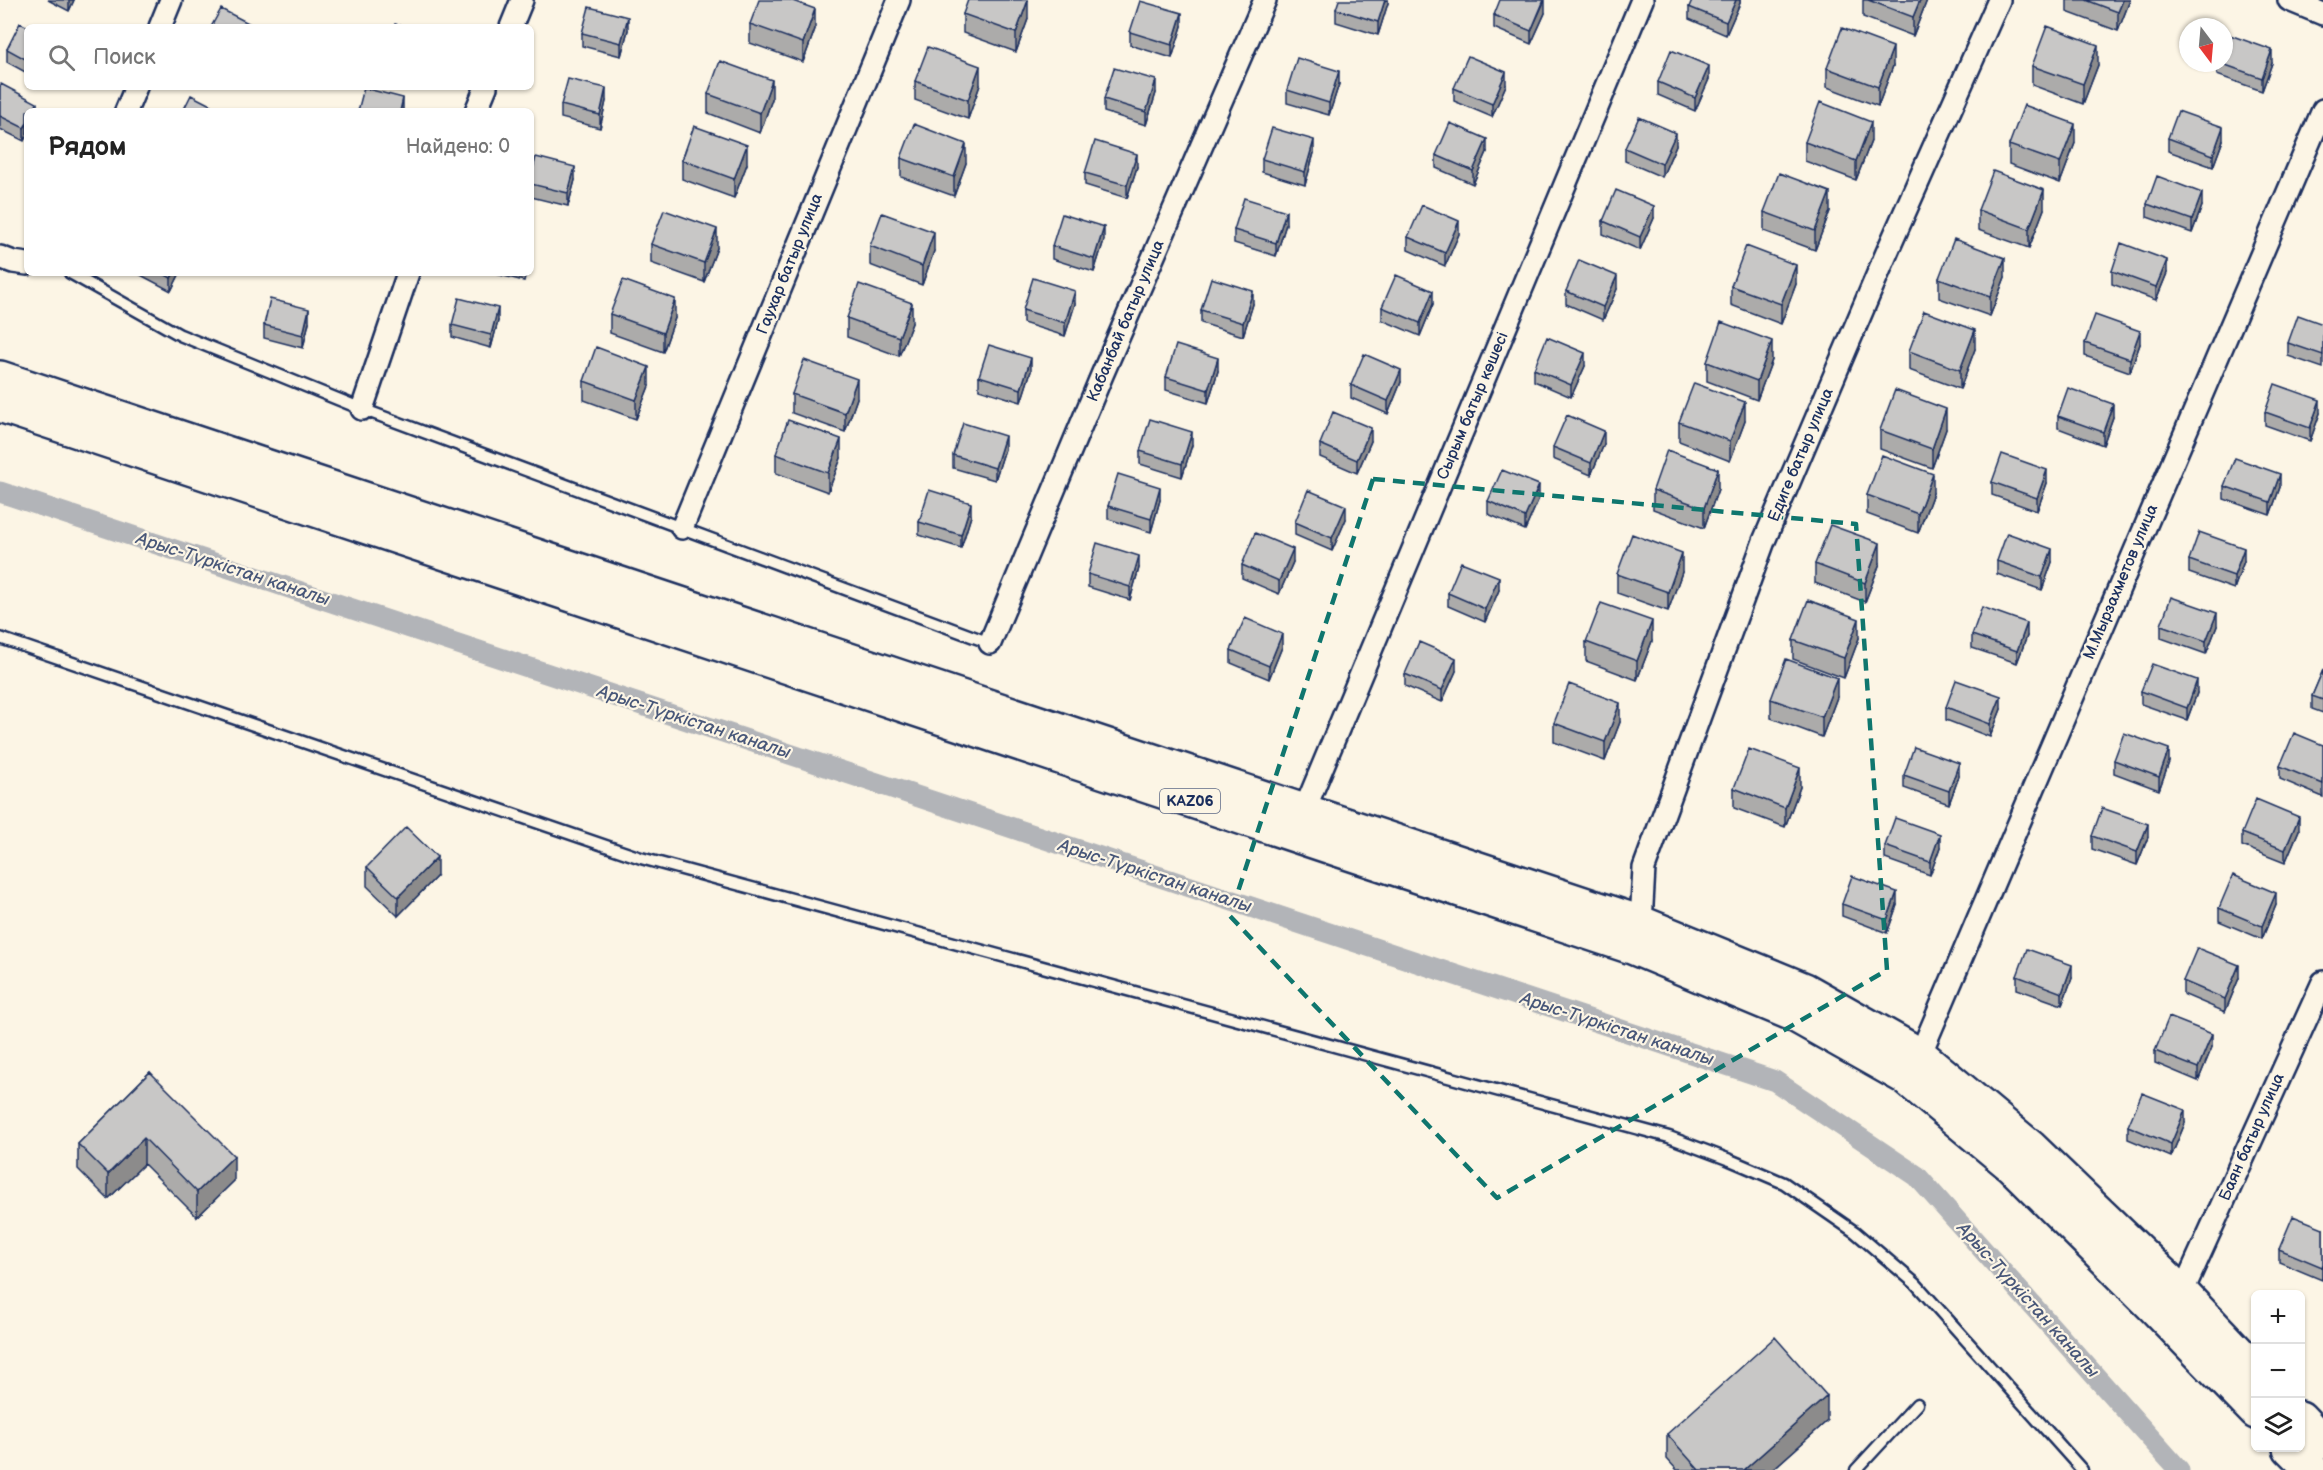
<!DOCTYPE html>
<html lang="ru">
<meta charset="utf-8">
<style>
body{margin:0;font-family:"Balsamiq Sans",sans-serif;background:#f2f2f2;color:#222}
.controls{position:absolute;right:18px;bottom:18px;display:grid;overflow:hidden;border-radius:9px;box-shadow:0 2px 4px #0004}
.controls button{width:54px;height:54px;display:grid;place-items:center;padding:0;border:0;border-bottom:2px solid #e0e0e0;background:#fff;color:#222;font:30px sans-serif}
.compass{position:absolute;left:2179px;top:18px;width:54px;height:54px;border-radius:50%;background:#fff;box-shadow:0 2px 4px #0004;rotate:164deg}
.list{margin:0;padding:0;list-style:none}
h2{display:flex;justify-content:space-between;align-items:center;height:78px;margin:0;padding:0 24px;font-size:26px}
h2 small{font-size:20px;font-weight:400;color:#767676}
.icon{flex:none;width:33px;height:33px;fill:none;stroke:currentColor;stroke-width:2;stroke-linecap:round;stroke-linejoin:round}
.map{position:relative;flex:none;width:2323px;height:1470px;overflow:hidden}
.search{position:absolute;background:#fff;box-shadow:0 2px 4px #0004;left:24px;top:24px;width:510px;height:66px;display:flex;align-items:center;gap:15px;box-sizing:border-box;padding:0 21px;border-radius:9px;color:#767676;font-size:22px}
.panel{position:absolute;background:#fff;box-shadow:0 2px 4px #0004;left:24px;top:108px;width:510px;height:168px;border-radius:9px}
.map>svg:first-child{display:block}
</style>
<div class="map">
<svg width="2323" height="1470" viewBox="0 0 2323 1470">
<rect width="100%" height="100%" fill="#fcf5e5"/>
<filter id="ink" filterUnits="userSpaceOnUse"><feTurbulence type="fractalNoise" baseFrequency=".0167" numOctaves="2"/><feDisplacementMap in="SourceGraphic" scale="12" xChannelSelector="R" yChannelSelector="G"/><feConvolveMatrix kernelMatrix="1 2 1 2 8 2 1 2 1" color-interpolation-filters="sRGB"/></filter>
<g filter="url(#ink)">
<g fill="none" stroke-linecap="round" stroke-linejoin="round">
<path stroke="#b2b4b8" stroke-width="21" d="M0 492 1775 1081 1917 1176 2179 1470"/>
<g stroke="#1b2f5e" stroke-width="15">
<path id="service" d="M70 273 180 335 362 409 990 643
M0 638 641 858 1669 1137 1730 1160 1784 1183 1855 1232 1916 1284 2082 1470
M1856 1470 1917 1404"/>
</g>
<g stroke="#1b2f5e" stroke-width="26">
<path id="minor" d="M2289 0 2323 14
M160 27 171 0
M511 27 522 0
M126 111 136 87
M476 111 486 87
M0 257 13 262 27 264
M362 409 408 273
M682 528 899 0
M990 643 1102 375 1265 0
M1304 811 1642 0
M1641 923 1644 868 1764 541 1888 250 1999 0
M1920 1055 2323 110
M2182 1293 2323 982"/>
</g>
<g stroke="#1b2f5e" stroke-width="38">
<path id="trunk" d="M0 378 1641 923 1805 990 1920 1055 2030 1147 2182 1293 2256 1371
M0 405 1632 947 1793 1014 1905 1077 2012 1166 2154 1307 2256 1412
M2300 1418 2323 1442
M2290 1448 2312 1470"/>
</g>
<use href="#service" stroke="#fcf5e5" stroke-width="10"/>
<use href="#minor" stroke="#fcf5e5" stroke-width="21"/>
<use href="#trunk" stroke="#fcf5e5" stroke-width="33"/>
</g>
<path fill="#acabaa" stroke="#1b2f5e" stroke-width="1.5" d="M48 0H74L69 11Z
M1388 0V3L1378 35 1336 22V9Z
M1740 0V3L1726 35 1689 19V7Z
M1863 0H1927L1913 36 1863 17Z
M2067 0H2130L2118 31 2067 12Z
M1545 13 1531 44 1494 28V15Z
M963 14 1028 19 1016 52 963 33Z
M750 24 815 29 803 62 750 43Z
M1182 26 1172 58 1130 45V32Z
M27 27V73L7 62V49Z
M628 30 621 56 582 46V33Z
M2217 63H2272L2262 91 2217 75Z
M2098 65 2083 104 2032 85V66Z
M1893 66 1878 106 1827 87V68Z
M1709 79 1695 111 1658 95V82Z
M915 81 980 85 968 119 915 100Z
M1339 84 1329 115 1287 103V90Z
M1506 85 1492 117 1454 101V88Z
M0 87 37 111 24 141 0 129Z
M1156 93 1146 125 1104 112V99Z
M708 94 772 99 760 133 708 113Z
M606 101 600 128 561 118V105Z
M2168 138 2223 140 2213 167 2168 151Z
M1871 141 1856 180 1805 161V142Z
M2075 143 2060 183 2009 164V145Z
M1676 145 1662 177 1625 161V148Z
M1487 152 1473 184 1436 168V155Z
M1314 153 1305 185 1262 172V159Z
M901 158 966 163 954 196 901 177Z
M682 160 747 164 734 198 682 179Z
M1137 167 1127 198 1085 185V173Z
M531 176 575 180 568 206 531 197Z
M2147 204 2202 206 2192 233 2147 217Z
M2044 209 2029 248 1978 230V210Z
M1830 211 1815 250 1764 231V212Z
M1654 218 1640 250 1603 234V221Z
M1286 224 1276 256 1234 243V230Z
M1459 234 1445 266 1408 250V237Z
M1104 240 1094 272 1052 259V246Z
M651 244 717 248 704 282 651 263Z
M870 246 934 251 922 285 870 265Z
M2112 271 2167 273 2156 300 2112 284Z
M137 273H180L171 291Z
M492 273H526L524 281Z
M2005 277 1990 316 1939 298V278Z
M1796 284 1781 324 1731 305V286Z
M1617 289 1603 320 1566 304V291Z
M1075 304 1065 336 1023 323V310Z
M1253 304 1243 336 1201 323V310Z
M1433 304 1420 336 1382 320V307Z
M610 314 675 318 663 352 610 333Z
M847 318 912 323 899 356 847 337Z
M498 321 491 348 452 337V325Z
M309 322 303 348 264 338V325Z
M2323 324V368L2288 356V343Z
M2085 343 2140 344 2130 372 2085 356Z
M1975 349 1960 389 1909 370V351Z
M1772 360 1757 400 1707 381V362Z
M1585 366 1571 397 1534 381V369Z
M1031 371 1021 402 979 389V376Z
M1218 371 1208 403 1166 390V377Z
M584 381 649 386 636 419 584 400Z
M1401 382 1388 414 1351 398V385Z
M792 394 857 398 845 432 792 413Z
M2265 412 2320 413 2310 441 2265 425Z
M2058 416 2113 417 2103 445 2058 428Z
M1745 421 1730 461 1679 441V422Z
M1946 429 1932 468 1880 449V430Z
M1371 441 1357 473 1320 457V444Z
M1604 444 1591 475 1553 459V447Z
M1192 445 1182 477 1140 464V451Z
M1005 449 995 480 953 468V455Z
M776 454 841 458 828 492 776 473Z
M1992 482 2047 483 2037 511 1992 495Z
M2224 486 2280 487 2270 515 2224 499Z
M1718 489 1704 528 1653 509V490Z
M1933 493 1918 533 1867 514V495Z
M1539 498 1525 530 1488 514V501Z
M1160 500 1151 532 1108 519V506Z
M971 516 961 548 919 535V522Z
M1346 519 1332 551 1295 535V522Z
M2189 560 2244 561 2234 589 2189 573Z
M1997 561 2052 562 2042 590 1997 574Z
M1293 562 1279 594 1242 578V565Z
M1880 563 1865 602 1815 583V564Z
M1139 568 1130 600 1088 587V574Z
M1682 572 1668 611 1617 593V574Z
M1499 590 1485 622 1448 606V593Z
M2161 625 2217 626 2206 654 2161 638Z
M1972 635 2027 636 2017 663 1972 648Z
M1859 638 1844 678 1793 659V640Z
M1652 641 1637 680 1586 661V642Z
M1282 647 1269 679 1231 663V650Z
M2323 670V713L2312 709V696Z
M1456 671 1442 702 1405 686V674Z
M2141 691 2197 693 2187 720 2141 704Z
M1837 697 1822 737 1771 718V699Z
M1946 707 2001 709 1990 737 1946 720Z
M1620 722 1605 761 1554 742V723Z
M2323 745V797L2280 779V766Z
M2114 760 2169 762 2159 790 2114 773Z
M1904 775 1959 776 1949 804 1904 788Z
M1800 787 1785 827 1734 808V788Z
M2299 830 2285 863 2242 846V833Z
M2092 836 2148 837 2137 865 2092 849Z
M1885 846 1940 847 1930 875 1885 859Z
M367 867 437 876 398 916 367 886Z
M1842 904 1897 905 1887 933 1842 916Z
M2276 905 2262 939 2219 921V908Z
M2017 976 2072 978 2062 1005 2017 989Z
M2239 978 2225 1012 2183 994V981Z
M2212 1047 2198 1081 2155 1063V1051Z
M150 1072 234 1181 197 1217 144 1164 108 1199 78 1169V1144Z
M2185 1123 2171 1157 2128 1139V1126Z
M2323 1228V1277L2322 1280 2279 1262V1249Z
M1827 1421 1772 1470H1677L1667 1459V1434Z"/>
<path fill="#8c8b8b" stroke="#1b2f5e" stroke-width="1.5" d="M69 0H74L69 11Z
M1028 0V19L1016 52V33Z
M1385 0H1388V3L1378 35V22Z
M1545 0V13L1531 44V31Z
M1736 0H1740V3L1726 35V22Z
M1920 0H1927L1913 36V17Z
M2123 0H2130L2118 31V12Z
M815 9V29L803 62V43Z
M1182 13V26L1172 58V45Z
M628 17V30L621 56V43Z
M2098 45V65L2083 104V84Z
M1893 47V66L1878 106V87Z
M2272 50V63L2262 91V78Z
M980 66V85L968 119V100Z
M1709 66V79L1695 111V98Z
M1339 71V84L1329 115V103Z
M1506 72V85L1492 117V104Z
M772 80V99L760 133V113Z
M1156 80V93L1146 125V112Z
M606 88V101L600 128V115Z
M403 98V111H400Z
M37 103V111H33Z
M1871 122V141L1856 180V161Z
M27 123V135L24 141V128Z
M2075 124V143L2060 183V163Z
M2223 127V140L2213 167V155Z
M1676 133V145L1662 177V164Z
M1487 139V152L1473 184V171Z
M1314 140V153L1305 185V172Z
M966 144V163L954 196V177Z
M747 145V164L734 198V179Z
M1137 154V167L1127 198V185Z
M575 167V180L568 206V193Z
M2044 190V209L2029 248V229Z
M1830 192V211L1815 250V231Z
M2202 193V206L2192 233V220Z
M1654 206V218L1640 250V237Z
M1286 211V224L1276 256V243Z
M1459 221V234L1445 266V253Z
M1104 227V240L1094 272V259Z
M717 229V248L704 282V263Z
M934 232V251L922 285V266Z
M2005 258V277L1990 316V297Z
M2167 260V273L2156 300V287Z
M1796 265V284L1781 324V304Z
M174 273H180L171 291V278Z
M1617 276V289L1603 320V307Z
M1075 291V304L1065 336V323Z
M1253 291V304L1243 336V323Z
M1433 291V304L1420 336V323Z
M675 299V318L663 352V333Z
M912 303V323L899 356V337Z
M498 308V321L491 348V335Z
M309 309V322L303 348V335Z
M1975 330V349L1960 389V370Z
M2140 331V344L2130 372V359Z
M1772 341V360L1757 400V381Z
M1585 353V366L1571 397V385Z
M1031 358V371L1021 402V389Z
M1218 358V371L1208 403V390Z
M649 367V386L636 419V400Z
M1401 370V382L1388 414V401Z
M857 379V398L845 432V413Z
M2320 400V413L2310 441V428Z
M1745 402V421L1730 461V441Z
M2113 404V417L2103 445V432Z
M1946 409V429L1932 468V449Z
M1371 428V441L1357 473V460Z
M1604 431V444L1591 475V463Z
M1192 432V445L1182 477V464Z
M1005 436V449L995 480V468Z
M841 439V458L828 492V473Z
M1718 469V489L1704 528V508Z
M2047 470V483L2037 511V498Z
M1933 474V493L1918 533V514Z
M2280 474V487L2270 515V502Z
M1539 485V498L1525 530V517Z
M1160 487V500L1151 532V519Z
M971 503V516L961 548V535Z
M1346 506V519L1332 551V538Z
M1880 543V563L1865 602V583Z
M2244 548V561L2234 589V576Z
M1293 549V562L1279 594V581Z
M2052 549V562L2042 590V577Z
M1682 553V572L1668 611V592Z
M1139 556V568L1130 600V587Z
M1499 577V590L1485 622V609Z
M2217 613V626L2206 654V641Z
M1859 619V638L1844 678V658Z
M1652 621V641L1637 680V661Z
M2027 623V636L2017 663V651Z
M1282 634V647L1269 679V666Z
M1456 658V671L1442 702V690Z
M1837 678V697L1822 737V717Z
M2197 680V693L2187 720V708Z
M2001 696V709L1990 737V724Z
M1620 703V722L1605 761V742Z
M2169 749V762L2159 790V777Z
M1959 763V776L1949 804V791Z
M1800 768V787L1785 827V808Z
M2299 817V830L2285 863V850Z
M2148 824V837L2137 865V852Z
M1940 834V847L1930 875V862Z
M437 857V876L398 916V897Z
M1897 892V905L1887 933V920Z
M2276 893V905L2262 939V926Z
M2072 965V978L2062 1005V993Z
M2239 965V978L2225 1012V999Z
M2212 1034V1047L2198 1081V1068Z
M2185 1110V1123L2171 1157V1144Z
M144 1138V1164L108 1199V1174Z
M234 1156V1181L197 1217V1192Z
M2323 1264V1277L2322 1280V1267Z
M1827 1396V1421L1772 1470H1744Z"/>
<path fill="#c8c7c6" stroke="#1b2f5e" stroke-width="1.5" d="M759 0H790L815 9 803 43 750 24Z
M968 0H1028L1016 33 963 14Z
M1339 0H1385L1378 22 1336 9Z
M1500 0H1544L1531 31 1494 15Z
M1692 0H1736L1726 22 1689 7Z
M1868 0H1920L1913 17Z
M2086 0H2123L2118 12Z
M1140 1 1182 13 1172 45 1130 32Z
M589 7 628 17 621 43 582 33Z
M221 9 256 27H211Z
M20 23 28 27H27V60L7 49Z
M395 24 407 27H394Z
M2047 26 2098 45 2083 84 2032 66Z
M1842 28 1893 47 1878 87 1827 68Z
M2227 34 2272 50 2262 78 2220 63H2224V43Z
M928 47 980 66 968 100 915 81Z
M1671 50 1709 66 1695 98 1658 82Z
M1468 56 1506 72 1492 104 1454 88Z
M1297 58 1339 71 1329 103 1287 90Z
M720 61 772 80 760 113 708 94Z
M1114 68 1156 80 1146 112 1104 99Z
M568 79 606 88 600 115 561 105Z
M1 84 37 103 33 111H27V123L24 128 0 116V87Z
M364 88 403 98 400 111H358Z
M191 95 222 111H183Z
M1820 102 1871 122 1856 161 1805 142Z
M2024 105 2075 124 2060 163 2009 145Z
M2178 111 2223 127 2213 155 2168 138Z
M1639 117 1676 133 1662 164 1625 148Z
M1450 123 1487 139 1473 171 1436 155Z
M914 124 966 144 954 177 901 158Z
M694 126 747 145 734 179 682 160Z
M1272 128 1314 140 1305 172 1262 159Z
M1095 141 1137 154 1127 185 1085 173Z
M536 157 575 167 568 193 531 184V176Z
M1993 171 2044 190 2029 229 1978 210Z
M1779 173 1830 192 1815 231 1764 212Z
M2157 176 2202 193 2192 220 2147 204Z
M1616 190 1654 206 1640 237 1603 221Z
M1244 198 1286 211 1276 243 1234 230Z
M1422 205 1459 221 1445 253 1408 237Z
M664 210 717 229 704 263 651 244Z
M882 213 934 232 922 266 870 246Z
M1062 214 1104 227 1094 259 1052 246Z
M1954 239 2005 258 1990 297 1939 278Z
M2121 243 2167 260 2156 287 2112 271Z
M1746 246 1796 265 1781 304 1731 286Z
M1579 260 1617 276 1603 307 1566 291Z
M162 273H174L171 278Z
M1396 275 1433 291 1420 323 1382 307Z
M1033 278 1075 291 1065 323 1023 310Z
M1211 278 1253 291 1243 323 1201 310Z
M623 280 675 299 663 333 610 314Z
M859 284 912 303 899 337 847 318Z
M459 298 498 308 491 335 452 325Z
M270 299 309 309 303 335 264 325Z
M1924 311 1975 330 1960 370 1909 351Z
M2095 315 2140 331 2130 359 2085 343Z
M2298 315 2323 324V355L2288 343Z
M1721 322 1772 341 1757 381 1707 362Z
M1547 337 1585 353 1571 385 1534 369Z
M989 345 1031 358 1021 389 979 376Z
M1176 345 1218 358 1208 390 1166 377Z
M596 347 649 367 636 400 584 381Z
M1364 354 1401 370 1388 401 1351 385Z
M804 360 857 379 845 413 792 394Z
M1694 383 1745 402 1730 441 1679 422Z
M2275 384 2320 400 2310 428 2265 412Z
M2068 388 2113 404 2103 432 2058 416Z
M1895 390 1946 409 1932 449 1880 430Z
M1333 412 1371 428 1357 460 1320 444Z
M1567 415 1604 431 1591 463 1553 447Z
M1150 419 1192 432 1182 464 1140 451Z
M788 420 841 439 828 473 776 454Z
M963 423 1005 436 995 468 953 455Z
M1667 450 1718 469 1704 508 1653 490Z
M2002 454 2047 470 2037 498 1992 482Z
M1882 455 1933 474 1918 514 1867 495Z
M2235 458 2280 474 2270 502 2224 486Z
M1502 470 1539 485 1525 517 1488 501Z
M1118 474 1160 487 1151 519 1108 506Z
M929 490 971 503 961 535 919 522Z
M1308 490 1346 506 1332 538 1295 522Z
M1830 525 1880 543 1865 583 1815 564Z
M2199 532 2244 548 2234 576 2189 560Z
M1255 533 1293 549 1279 581 1242 565Z
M2007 533 2052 549 2042 577 1997 561Z
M1632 534 1682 553 1668 592 1617 574Z
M1097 543 1139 556 1130 587 1088 574Z
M1461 562 1499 577 1485 609 1448 593Z
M2171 597 2217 613 2206 641 2161 625Z
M1808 600 1859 619 1844 658 1793 640Z
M1601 603 1652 621 1637 661 1586 642Z
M1982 607 2027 623 2017 651 1972 635Z
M1245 618 1282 634 1269 666 1231 650Z
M1419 642 1456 658 1442 690 1405 674Z
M1786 659 1837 678 1822 717 1771 699Z
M2152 664 2197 680 2187 708 2141 691Z
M2323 670V700L2312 696Z
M1956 680 2001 696 1990 724 1946 707Z
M1569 684 1620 703 1605 742 1554 723Z
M2124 733 2169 749 2159 777 2114 760Z
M2294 733 2323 745V784L2280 766Z
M1914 747 1959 763 1949 791 1904 775Z
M1749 749 1800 768 1785 808 1734 788Z
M2256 799 2299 817 2285 850 2242 833Z
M2102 808 2148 824 2137 852 2092 836Z
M1895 818 1940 834 1930 862 1885 846Z
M406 827 437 857 398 897 367 867Z
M2233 875 2276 893 2262 926 2219 908Z
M1852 876 1897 892 1887 920 1842 904Z
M2197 948 2239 965 2225 999 2183 981Z
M2027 949 2072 965 2062 993 2017 976Z
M2169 1017 2212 1034 2198 1068 2155 1051Z
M150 1072 234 1156 197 1192 144 1138 108 1174 78 1144Z
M2142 1093 2185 1110 2171 1144 2128 1126Z
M2293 1216 2323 1228V1264L2322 1267 2279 1249Z
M1775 1337 1827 1396 1744 1470H1699L1667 1434Z"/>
</g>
<path fill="none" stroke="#0f766e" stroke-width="4.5" stroke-dasharray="12 8" stroke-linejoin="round" d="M1373 479 1856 524 1887 970 1497 1198 1230 916Z"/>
<g text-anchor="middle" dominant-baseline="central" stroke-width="4.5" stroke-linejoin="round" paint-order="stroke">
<rect fill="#fcf5e5" stroke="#5e6a86" stroke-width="1.5" x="1160" y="789" width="60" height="24" rx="4.5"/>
<g font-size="15" font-weight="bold" fill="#1b2f5e">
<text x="1190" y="801">KАZ06</text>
</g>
<g font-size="16" fill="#1b2f5e" stroke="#fcf5e5">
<text transform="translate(790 264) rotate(-68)">Гаухар батыр улица</text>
<text transform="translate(1126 321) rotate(-67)">Кабанбай батыр улица</text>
<text transform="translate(1473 406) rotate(-67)">Сырым батыр көшесі</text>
<text transform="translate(1801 455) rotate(-67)">Едиге батыр улица</text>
<text transform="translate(2121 582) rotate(-67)">М.Мырзахметов улица</text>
<text transform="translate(2252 1137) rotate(-66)">Баян батыр улица</text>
</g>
<g font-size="18" font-style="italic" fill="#485779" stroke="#fcf5e5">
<text transform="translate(233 569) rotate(18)">Арыс-Түркістан каналы</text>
<text transform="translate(694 722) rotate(18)">Арыс-Түркістан каналы</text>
<text transform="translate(1155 876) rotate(18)">Арыс-Түркістан каналы</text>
<text transform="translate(1617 1029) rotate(18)">Арыс-Түркістан каналы</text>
<text transform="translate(2028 1300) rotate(48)">Арыс-Түркістан каналы</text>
</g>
</g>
</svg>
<div class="controls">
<button>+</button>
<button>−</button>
<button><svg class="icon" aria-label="layers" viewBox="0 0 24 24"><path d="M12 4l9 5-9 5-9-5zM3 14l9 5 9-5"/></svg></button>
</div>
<svg class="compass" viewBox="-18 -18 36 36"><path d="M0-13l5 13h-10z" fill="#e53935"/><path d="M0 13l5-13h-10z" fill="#767676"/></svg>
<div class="search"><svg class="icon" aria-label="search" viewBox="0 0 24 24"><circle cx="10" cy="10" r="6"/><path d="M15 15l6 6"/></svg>Поиск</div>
<section class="panel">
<h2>Рядом<small>Найдено: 0</small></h2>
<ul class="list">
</ul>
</section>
</div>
